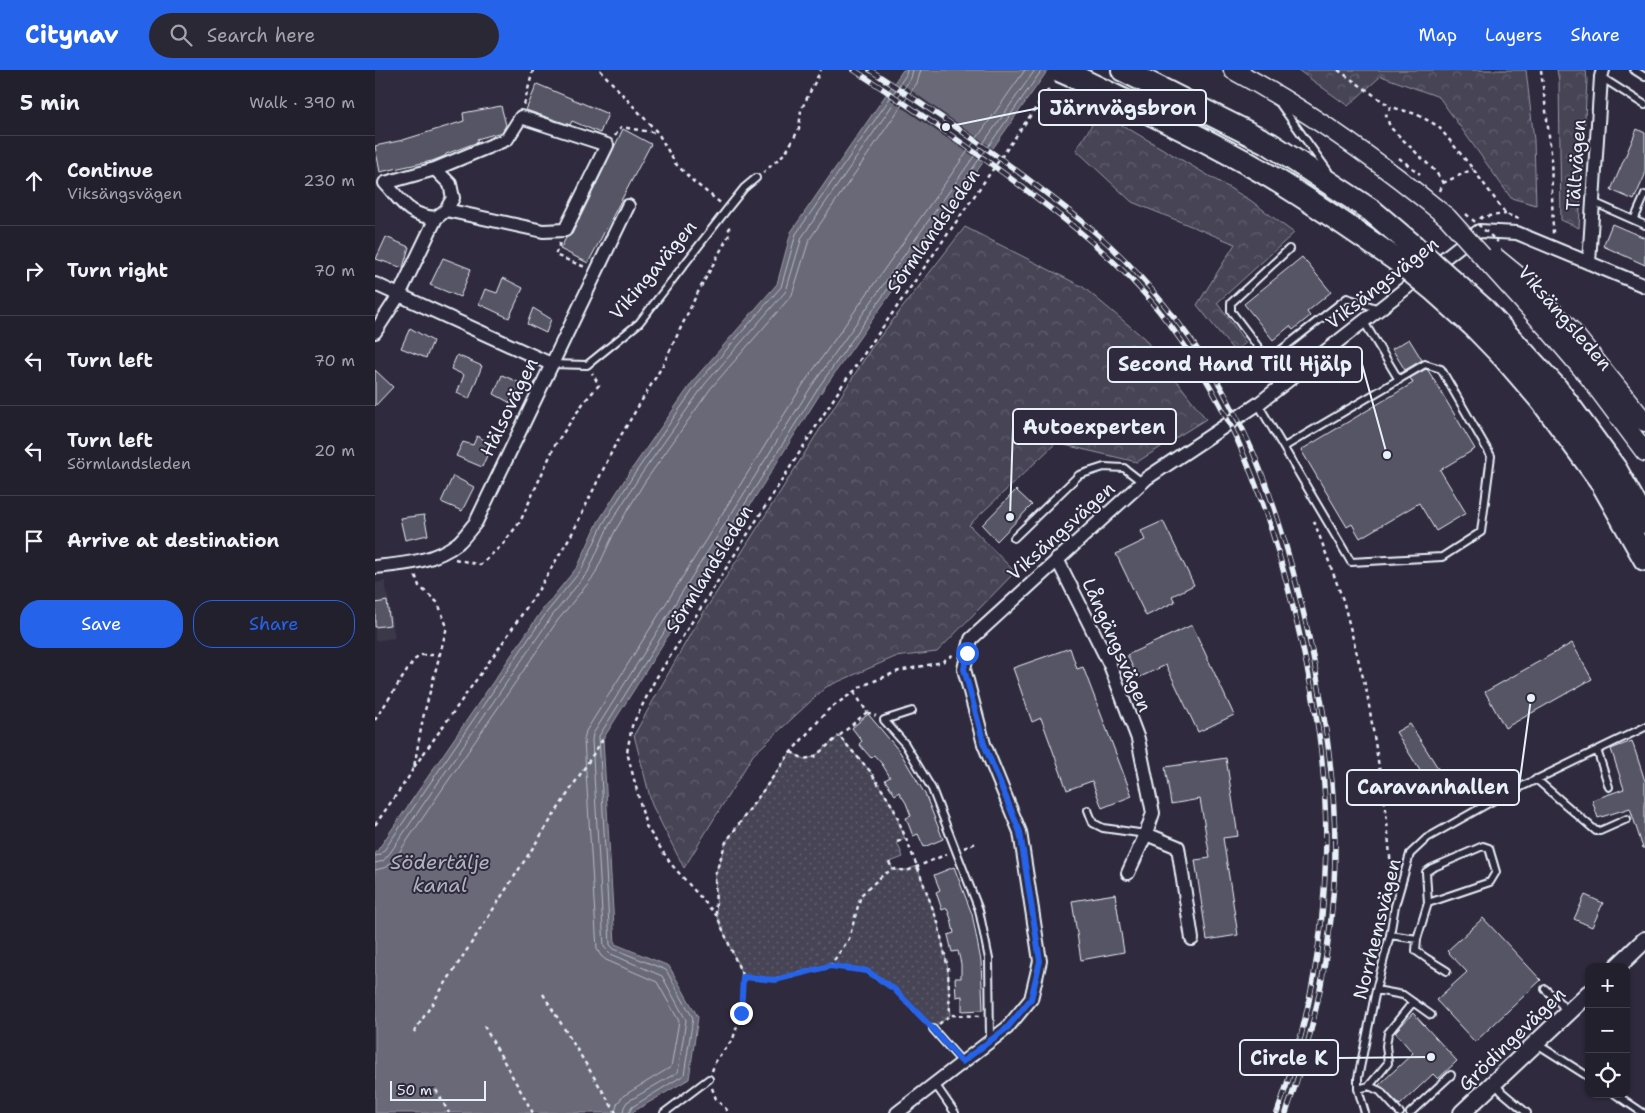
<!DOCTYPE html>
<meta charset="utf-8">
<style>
body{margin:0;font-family:"Shantell Sans",sans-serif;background:#2b2836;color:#f1f3f6}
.controls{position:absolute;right:15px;bottom:15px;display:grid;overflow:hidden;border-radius:10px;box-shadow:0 1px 4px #0004}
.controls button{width:45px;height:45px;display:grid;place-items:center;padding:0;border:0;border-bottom:1px solid #403e4a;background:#23202e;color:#f1f3f6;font:25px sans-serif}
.scale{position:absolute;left:15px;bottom:12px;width:96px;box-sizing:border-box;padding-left:5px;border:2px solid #e8f1f8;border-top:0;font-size:14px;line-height:18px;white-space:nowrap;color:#e8f1f8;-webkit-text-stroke:4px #2f2a3d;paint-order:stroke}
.stop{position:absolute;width:15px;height:15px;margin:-11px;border:4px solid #2563eb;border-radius:50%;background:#fff}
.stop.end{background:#2563eb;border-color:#fff;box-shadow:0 1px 5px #0008}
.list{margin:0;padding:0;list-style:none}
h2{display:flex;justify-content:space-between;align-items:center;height:65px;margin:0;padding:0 20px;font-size:21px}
h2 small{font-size:16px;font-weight:400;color:#a3a3aa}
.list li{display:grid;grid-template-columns:32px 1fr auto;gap:15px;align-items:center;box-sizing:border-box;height:90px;padding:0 20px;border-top:1px solid #403e4a}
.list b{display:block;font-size:19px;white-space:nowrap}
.list p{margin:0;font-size:16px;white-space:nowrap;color:#a3a3aa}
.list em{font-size:16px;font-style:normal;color:#a3a3aa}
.actions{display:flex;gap:10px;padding:15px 20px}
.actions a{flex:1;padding:11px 0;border:1px solid #2563eb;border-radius:20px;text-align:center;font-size:18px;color:#2563eb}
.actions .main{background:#2563eb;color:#fff}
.icon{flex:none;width:28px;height:28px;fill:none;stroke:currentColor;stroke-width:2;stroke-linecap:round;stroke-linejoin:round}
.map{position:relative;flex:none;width:1270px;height:1043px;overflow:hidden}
header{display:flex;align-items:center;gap:30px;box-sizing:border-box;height:70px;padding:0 25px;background:#2563eb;color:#fff}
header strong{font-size:24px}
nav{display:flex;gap:28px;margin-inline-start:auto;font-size:18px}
.search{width:350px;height:45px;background:#2b2836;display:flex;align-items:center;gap:12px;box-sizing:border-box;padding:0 18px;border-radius:28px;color:#a3a3aa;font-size:19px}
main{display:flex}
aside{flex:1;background:#23202e}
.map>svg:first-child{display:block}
</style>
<header>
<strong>Citynav</strong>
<div class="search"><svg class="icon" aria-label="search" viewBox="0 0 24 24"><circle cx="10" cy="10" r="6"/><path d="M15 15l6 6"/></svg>Search here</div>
<nav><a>Map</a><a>Layers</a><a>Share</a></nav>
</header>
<main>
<aside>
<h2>5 min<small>Walk · 390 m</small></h2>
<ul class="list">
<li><svg class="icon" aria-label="ahead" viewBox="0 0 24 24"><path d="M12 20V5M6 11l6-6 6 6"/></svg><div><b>Continue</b><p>Viksängsvägen</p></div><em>230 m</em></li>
<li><svg class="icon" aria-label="right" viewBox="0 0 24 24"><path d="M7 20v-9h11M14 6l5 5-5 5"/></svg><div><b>Turn right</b></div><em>70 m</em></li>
<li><svg class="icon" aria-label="left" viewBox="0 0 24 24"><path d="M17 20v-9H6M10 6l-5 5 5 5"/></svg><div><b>Turn left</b></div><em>70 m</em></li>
<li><svg class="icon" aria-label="left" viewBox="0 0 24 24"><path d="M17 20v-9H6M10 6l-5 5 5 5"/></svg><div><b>Turn left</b><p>Sörmlandsleden</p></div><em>20 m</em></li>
<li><svg class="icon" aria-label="arrive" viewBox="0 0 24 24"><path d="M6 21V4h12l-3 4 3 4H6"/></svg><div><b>Arrive at destination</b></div></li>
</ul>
<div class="actions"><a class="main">Save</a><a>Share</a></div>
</aside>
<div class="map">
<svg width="1270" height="1043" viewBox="0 0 1270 1043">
<defs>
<pattern id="green-dots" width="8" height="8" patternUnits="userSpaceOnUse" patternTransform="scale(1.25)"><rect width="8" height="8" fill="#464455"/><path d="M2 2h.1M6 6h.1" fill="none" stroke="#615f6e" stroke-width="1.8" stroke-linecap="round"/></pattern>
<pattern id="forest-crowns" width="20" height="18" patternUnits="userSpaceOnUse" patternTransform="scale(1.25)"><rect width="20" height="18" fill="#464455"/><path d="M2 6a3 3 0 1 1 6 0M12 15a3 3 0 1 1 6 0" fill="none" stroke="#615f6e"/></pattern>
</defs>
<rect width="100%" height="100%" fill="#2f2a3d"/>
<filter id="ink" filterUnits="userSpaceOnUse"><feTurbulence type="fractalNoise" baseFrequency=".02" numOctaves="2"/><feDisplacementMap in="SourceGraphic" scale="10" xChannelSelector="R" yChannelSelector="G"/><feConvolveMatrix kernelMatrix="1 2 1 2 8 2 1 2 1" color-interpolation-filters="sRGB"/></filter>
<g filter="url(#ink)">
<path fill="#3b3749" d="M10 511 20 568 0 571V513Z"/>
<path fill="url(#green-dots)" stroke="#979aa6" d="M464 666 495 701 518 737 530 769 522 772 528 787 515 792 518 800H532L542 796 563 853 573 899 575 945 558 959 519 919 492 901 455 896 399 910 368 907 342 846 340 805 351 772 416 682 429 689 439 687Z"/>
<path fill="url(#forest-crowns)" stroke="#979aa6" d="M923 0H1151L1159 70 1161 135 1136 128 1064 27 1006 6 973 36Z
M1182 0H1211L1212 10 1204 158 1186 150 1184 11Z
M725 42 875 130 919 163 842 233 871 273 859 281 822 235 860 174 757 132 701 80Z
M590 157 708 217 769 268 831 349 762 392 681 373 594 455 640 502 562 582 520 587 451 617 378 685 309 798 277 735 259 665 317 561 497 277Z"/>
<path fill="#696978" stroke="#9c9fab" d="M528 0H673L445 324 228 669 240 874 294 896 323 947 314 1009 256 1043H0V784L168 539 203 496 223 452 254 403 321 307 402 214 416 162Z"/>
<path fill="#2f2a3d" d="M527 14 620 80 610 94 516 30Z"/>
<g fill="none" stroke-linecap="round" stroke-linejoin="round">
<path stroke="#b5bbc5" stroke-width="1" d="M0 786 5 785 10 779 172 542 207 499 228 454 258 406 325 310 406 217 421 164 531 5 532 0
M0 793 8 791 15 783 177 546 213 502 233 457 263 409 330 314 411 221 427 167 536 8 538 0
M0 800 12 797 21 787 183 550 219 506 240 461 269 413 336 318 417 225 434 170 542 13 546 0
M240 1043 242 1034 248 1026 296 997 304 951 282 912 231 890 226 886 222 879 209 670 211 661 429 313 650 0
M248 1043 249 1037 252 1032 303 1002 311 950 287 906 236 884 229 877 217 670 218 664 436 317 660 0
M254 1043 257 1037 309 1005 318 948 291 900 239 879 235 875 224 666 441 321 667 0"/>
</g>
<path fill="#575565" stroke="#e8f1f8" d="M162 14 233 44 225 63 197 51 195 55 151 40Z
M126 36 131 55 127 62 102 69 103 72 71 84 70 86 57 91 5 102 0 76 28 70 89 51 88 43Z
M248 59 276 74 213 193 185 179 191 168 197 164Z
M1262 59 1270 63V105L1259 130 1236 120Z
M1237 154 1270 168V195L1228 176Z
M11 167 34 177 28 198 1 189Z
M927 187 956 222 932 242 935 246 918 260 915 256 898 270 869 234Z
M68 188 96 199 85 227 55 215Z
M128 208 148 218 134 248 104 234 110 219 122 223Z
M158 238 176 249 171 263 152 254Z
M35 258 58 271 51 288 26 278Z
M1034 269 1047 290 1030 300 1017 279Z
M82 285 107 296 94 329 82 323 89 305 76 299Z
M1051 299 1053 300 1100 379 1065 400 1091 443 1061 461 1044 433 985 468 977 454 972 457 926 380 1038 313 1035 308Z
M0 300 18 317 0 336Z
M127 305 150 315 139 335 119 324Z
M102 366 117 374 107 397 81 386 88 372 98 375Z
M78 406 99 417 87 441 66 432Z
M641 420 657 435 622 471 607 455Z
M49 445 53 465 30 470 25 448Z
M788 451 819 515 797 526 800 532 771 546 741 484 770 470 766 461Z
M12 531 15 555 0 557V533Z
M817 555 859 645 823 662 791 595 763 608 752 585Z
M1197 573 1217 609 1130 658 1110 622Z
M695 578 702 599 708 597 757 726 727 738 717 711 692 720 666 648 657 652 638 598Z
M493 644 525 682 550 724 568 769 549 777 543 764 538 766 531 748 536 746 531 733 524 722 520 725 510 710 515 707 507 694 499 685 496 688 484 674 487 671 477 658Z
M1035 654 1063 698 1049 707 1021 662Z
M1257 671 1270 711V778H1268L1255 738 1223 748 1217 730 1249 719 1236 679Z
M851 688 863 766 848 768 863 865 832 870 820 790 835 788 825 729 796 734 790 697Z
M579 797 597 844 606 891 608 940 587 941V926L581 927 580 908H586V894L583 881 577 882 573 865 579 863 576 849 572 838 567 840 561 822 565 820 559 805Z
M740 824 749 882 706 890 697 831Z
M1210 825 1228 833 1217 857 1199 849Z
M1108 848 1166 910 1100 972 1061 930 1092 902 1072 881Z
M1038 943 1082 991 1063 1009 1058 1004 1025 1035 1004 1015 1038 983 1020 962Z"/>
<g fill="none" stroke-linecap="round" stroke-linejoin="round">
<g stroke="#e8f1f8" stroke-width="10">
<path id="service" d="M1259 0 1270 7
M1226 7 1270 35
M905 34 953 101
M1218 132 1270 155
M1259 150 1270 125
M914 179 856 233V241L890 286 897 287 972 228 1004 239
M989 252 1024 310
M177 294 212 295 264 253 353 138 369 118 381 108
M883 334 976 492 1067 487 1106 462 1116 386 1066 299 1050 294 909 377
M639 468 704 405 729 397 749 398 767 412
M537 641 509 650 530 674 557 719 604 840 614 889 615 970
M1222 680 1234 717
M1161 709 1221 761H1225L1252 749
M713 740 718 753 728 758 771 764
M1015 865 1042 869 1053 833 1051 802 1057 798 1108 776 1114 778 1121 802 1115 812 1053 833
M1042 869 1041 881 1051 888 1072 901
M1170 919 1186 934 1191 943
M1001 920 1028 925 1056 945
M558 959 587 992
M1162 974 1214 1007
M1120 1013 1127 1022 1152 1043
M560 1014 580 1043
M994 1016 1013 993 1011 976 1013 963 1038 932
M983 1019 994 1016 1005 1021 1025 1043
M1240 1024 1268 1043
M289 1043 334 1009
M990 1043 983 1019V1008L1001 920 1015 865 1020 836 1035 784 1052 768 1123 728 1270 657
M1035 1043 1076 1005"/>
</g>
<g stroke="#e8f1f8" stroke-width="16">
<path id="minor" d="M60 99 75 114 78 128 71 140
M1214 193 1226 7 1228 0
M0 214 176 294
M0 262 24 225 61 148 71 140 168 161 190 160 232 75 146 47 132 69 60 99 10 113C27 132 34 146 61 148
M682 489 735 595 763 669 778 743 771 764 803 777 817 869
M0 497C29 494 59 492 83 473 89 468 95 459 101 452L253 136
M753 803 771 764
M522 1043 632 958 656 929 665 891 645 762 609 674 589 599 596 569 772 408 883 334 1104 161 1142 163 1270 216"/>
</g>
<g stroke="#e8f1f8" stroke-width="20">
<path id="tertiary" d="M1242 897 1270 870
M1087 1043 1214 923"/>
</g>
<g stroke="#e8f1f8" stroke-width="21">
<path id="secondary" d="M858 0C935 41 1005 92 1072 147
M1142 205 1195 259 1270 352
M1135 217 1173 259 1214 307 1270 382"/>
</g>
<g stroke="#e8f1f8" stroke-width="26">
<path id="motorway" d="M748 0 895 74 997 141 1037 175
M702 8C764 38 827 67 886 101 933 128 978 160 1023 191
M1108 239 1181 318 1241 400 1270 452
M1098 255 1129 287 1167 331 1226 411 1270 489"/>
</g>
<path stroke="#e8f1f8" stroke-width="2.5" stroke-dasharray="4 4" stroke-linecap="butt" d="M225 0 283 63 300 93 319 112 347 134
M963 0 1016 37
M1166 0 1176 82 1178 164
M149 35 158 0
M240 66 246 57 282 63
M1024 88 1045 104
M388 103 411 82 424 59 426 40 446 0
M1068 113 1098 99
M1065 121 1068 113 1061 102 1015 57 1011 45 1016 37 1041 44 1063 56 1098 99 1131 144 1144 149
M1105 149 1107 147 1131 144
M185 173 180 185 210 197
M939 451 968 530 992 623 1011 740 1017 810
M80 489 105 495 127 475 145 452 180 375 209 332 224 315 217 303
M479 622 492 642 501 646
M492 642 464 666 495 701 518 737 542 796 563 853 573 899 575 945
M0 650 39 590 47 585H64
M416 682 429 689 439 687 464 666
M39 697 124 578 164 519 199 460 239 377 288 295 321 226 354 165V154
M0 755 33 708 39 697 48 648 72 557 63 533 44 516 40 504
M522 772 530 769
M589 778 603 772
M514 792 518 800
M341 845 340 805 351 772 416 682 453 640 487 616 524 601 567 592 579 584
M455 896 492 901 519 919 553 954
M368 907 399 910 455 896 474 869 486 825 509 804 520 799 532 801 572 784
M168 924 241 1043
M564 954 575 945 606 946
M109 956 158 1043
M39 962 228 669
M337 1001 341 990 358 969 366 943 368 907 342 846 296 794 271 756 252 682 257 656 280 610 468 314 676 16
M337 1018 341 1029 355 1043
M61 1020 74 1043"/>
<use href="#service" stroke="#2f2a3d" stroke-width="6"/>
<use href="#minor" stroke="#2f2a3d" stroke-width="12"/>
<use href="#tertiary" stroke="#2f2a3d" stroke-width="16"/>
<use href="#secondary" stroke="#2f2a3d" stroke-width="18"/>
<use href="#motorway" stroke="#2f2a3d" stroke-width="22"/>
<g stroke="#e8f1f8" stroke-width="5.5">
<path id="rail" d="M479 0C536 37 593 76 647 117 697 154 745 192 784 241 849 322 886 415 912 514 925 563 937 614 944 665 961 792 946 923 902 1043
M495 0C554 38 612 77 667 120 700 145 732 170 760 201 797 241 831 287 856 336 891 401 912 474 929 545 949 633 964 723 959 814 954 892 937 969 911 1043"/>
</g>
<use href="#rail" stroke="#2f2a3d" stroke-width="4" stroke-dasharray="11" stroke-linecap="butt"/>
<g stroke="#e8f1f8" stroke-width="21" stroke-linecap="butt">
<path id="secondary-bridge" d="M1072 147 1135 217
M1120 187 1142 205"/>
</g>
<g stroke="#e8f1f8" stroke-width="26" stroke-linecap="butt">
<path id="motorway-bridge" d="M684 0 702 8
M1037 175 1108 239
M1023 191 1060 221 1098 255"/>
</g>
<path stroke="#e8f1f8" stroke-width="2.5" stroke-dasharray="4 4" stroke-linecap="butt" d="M1091 144 1123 172"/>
<use href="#secondary-bridge" stroke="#2f2a3d" stroke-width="18"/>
<use href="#motorway-bridge" stroke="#2f2a3d" stroke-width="22"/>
</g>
</g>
<g fill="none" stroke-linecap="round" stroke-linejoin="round" filter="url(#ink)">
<path stroke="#2563eb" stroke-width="6" d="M366 943 368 907 400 910 455 896 492 901 519 919 558 959 587 992 632 958 656 929 665 891 645 762 609 674 589 599 592 583"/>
</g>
<g text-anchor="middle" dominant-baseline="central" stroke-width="4" stroke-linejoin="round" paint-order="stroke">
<g font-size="19" fill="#e8f1f8" stroke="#2f2a3d">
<text transform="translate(1201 95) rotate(-86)">Tältvägen</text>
<text transform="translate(558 161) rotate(-55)">Sörmlandsleden</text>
<text transform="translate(278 200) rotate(-50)">Vikingavägen</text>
<text transform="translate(1007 213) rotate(-38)">Viksängsvägen</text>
<text transform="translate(1190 248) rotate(49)">Viksängsleden</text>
<text transform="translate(134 337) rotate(-64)">Hälsovägen</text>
<text transform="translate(686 461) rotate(-42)">Viksängsvägen</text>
<text transform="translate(334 499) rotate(-58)">Sörmlandsleden</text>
<text transform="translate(742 575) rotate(66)">Långängsvägen</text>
<text transform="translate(1002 859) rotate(-76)">Norrhemsvägen</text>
<text transform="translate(1137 969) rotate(-44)">Grödingevägen</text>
</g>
<g font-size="20" font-style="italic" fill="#afb4be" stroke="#2f2a3d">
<text x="65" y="792">Södertälje<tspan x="65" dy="23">kanal</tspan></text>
</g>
</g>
<path fill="none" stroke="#e8f1f8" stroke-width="2" d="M571 57L664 38M1012 385L987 294M635 447L638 357M1156 628L1144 717M1056 987L963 988"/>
<g fill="#e8f1f8" stroke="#2f2a3d" stroke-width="2">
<circle cx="571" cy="57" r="5"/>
<circle cx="1012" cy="385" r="5"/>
<circle cx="635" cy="447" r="5"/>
<circle cx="1156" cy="628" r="5"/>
<circle cx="1056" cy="987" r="5"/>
</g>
<g fill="#2f2a3d" stroke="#e8f1f8" stroke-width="2">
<rect x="664" y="20" width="167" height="35" rx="5"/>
<rect x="733" y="277" width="254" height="35" rx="5"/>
<rect x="638" y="339" width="163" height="35" rx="5"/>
<rect x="972" y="700" width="172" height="35" rx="5"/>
<rect x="865" y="970" width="98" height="35" rx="5"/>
</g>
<g font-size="20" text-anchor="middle" font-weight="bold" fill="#e8f1f8">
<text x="748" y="45">Järnvägsbron</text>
<text x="860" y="301">Second Hand Till Hjälp</text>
<text x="719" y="364">Autoexperten</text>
<text x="1058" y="724">Caravanhallen</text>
<text x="914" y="995">Circle K</text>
</g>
</svg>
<div class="controls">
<button>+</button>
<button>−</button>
<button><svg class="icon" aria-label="locate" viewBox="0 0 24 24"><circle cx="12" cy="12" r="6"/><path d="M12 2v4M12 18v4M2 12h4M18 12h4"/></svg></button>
</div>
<div class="scale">50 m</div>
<div class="stop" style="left:592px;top:583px"></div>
<div class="stop end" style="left:366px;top:943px"></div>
</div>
</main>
